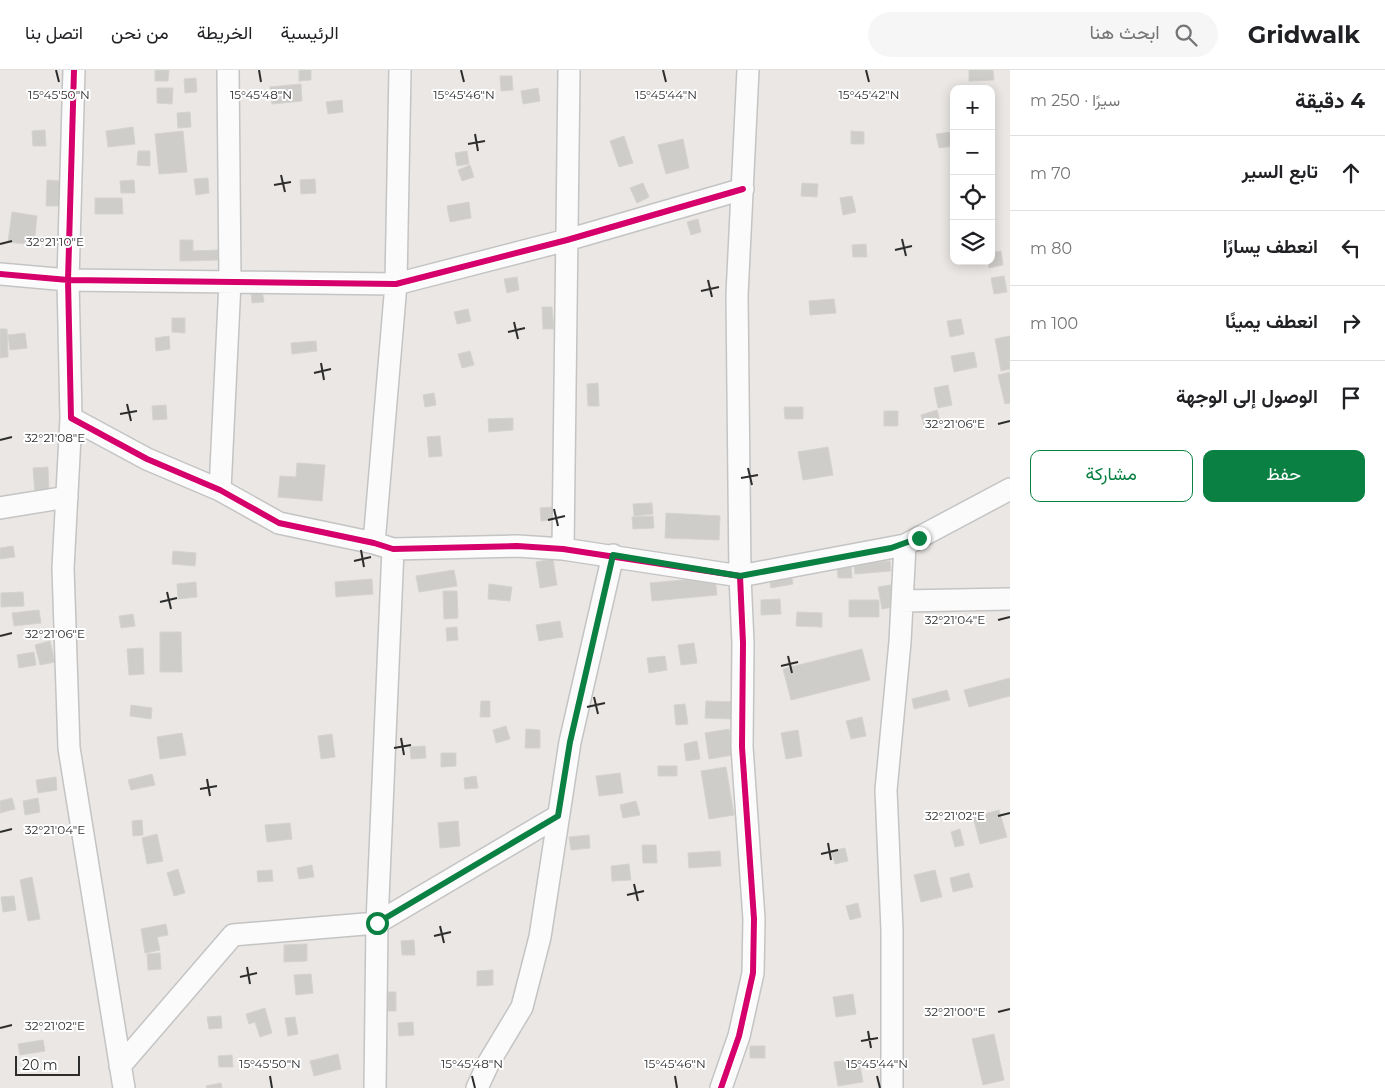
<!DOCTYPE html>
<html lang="ar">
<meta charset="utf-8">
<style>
body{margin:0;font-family:Montserrat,Vazirmatn,sans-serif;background:#f6f6f6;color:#202124;direction:rtl}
.controls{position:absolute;right:15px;top:15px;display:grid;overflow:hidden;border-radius:10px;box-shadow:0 2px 12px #0003}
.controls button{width:45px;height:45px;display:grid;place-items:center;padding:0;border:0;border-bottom:1px solid #e0e0e0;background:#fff;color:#202124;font:25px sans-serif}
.scale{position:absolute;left:15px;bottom:12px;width:65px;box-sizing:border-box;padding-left:5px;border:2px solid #2d2d2d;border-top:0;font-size:14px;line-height:18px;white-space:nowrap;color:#2d2d2d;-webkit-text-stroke:4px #fff;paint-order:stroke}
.stop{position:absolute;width:15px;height:15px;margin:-11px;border:4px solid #0b8043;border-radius:50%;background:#fff}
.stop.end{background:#0b8043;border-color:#fff;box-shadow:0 1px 5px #0008}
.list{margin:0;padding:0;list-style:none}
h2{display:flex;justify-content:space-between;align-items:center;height:65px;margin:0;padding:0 20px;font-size:21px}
h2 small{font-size:16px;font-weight:400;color:#757577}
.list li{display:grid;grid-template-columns:32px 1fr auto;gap:15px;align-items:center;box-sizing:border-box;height:75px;padding:0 20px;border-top:1px solid #e0e0e0}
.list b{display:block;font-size:19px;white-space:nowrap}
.list em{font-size:16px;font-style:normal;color:#757577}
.actions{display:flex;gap:10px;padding:15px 20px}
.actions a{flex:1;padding:11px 0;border:1px solid #0b8043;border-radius:10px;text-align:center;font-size:18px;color:#0b8043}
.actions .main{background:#0b8043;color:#fff}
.icon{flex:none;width:28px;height:28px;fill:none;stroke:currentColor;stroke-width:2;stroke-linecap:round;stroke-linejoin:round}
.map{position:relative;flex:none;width:1010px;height:1018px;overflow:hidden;direction:ltr}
header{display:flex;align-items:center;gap:30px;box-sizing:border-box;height:70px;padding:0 25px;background:#fff;border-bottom:1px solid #e0e0e0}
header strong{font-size:24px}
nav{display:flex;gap:28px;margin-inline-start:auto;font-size:18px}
.search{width:350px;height:45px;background:#f6f6f6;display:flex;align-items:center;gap:12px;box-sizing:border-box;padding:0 18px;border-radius:28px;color:#757577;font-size:19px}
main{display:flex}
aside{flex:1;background:#fff}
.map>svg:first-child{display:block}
</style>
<header>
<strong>Gridwalk</strong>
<div class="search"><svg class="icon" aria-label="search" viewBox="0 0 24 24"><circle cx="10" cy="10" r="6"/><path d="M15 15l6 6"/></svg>ابحث هنا</div>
<nav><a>الرئيسية</a><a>الخريطة</a><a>من نحن</a><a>اتصل بنا</a></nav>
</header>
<main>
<aside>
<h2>4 دقيقة<small>سيرًا · 250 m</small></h2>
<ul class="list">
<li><svg class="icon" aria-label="ahead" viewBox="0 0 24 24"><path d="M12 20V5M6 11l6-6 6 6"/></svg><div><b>تابع السير</b></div><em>70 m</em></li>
<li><svg class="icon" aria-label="left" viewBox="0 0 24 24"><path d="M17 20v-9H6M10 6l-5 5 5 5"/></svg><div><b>انعطف يسارًا</b></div><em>80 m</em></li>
<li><svg class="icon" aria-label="right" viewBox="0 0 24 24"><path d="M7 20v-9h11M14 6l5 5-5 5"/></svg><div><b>انعطف يمينًا</b></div><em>100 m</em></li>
<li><svg class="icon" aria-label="arrive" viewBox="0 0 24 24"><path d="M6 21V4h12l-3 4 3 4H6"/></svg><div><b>الوصول إلى الوجهة</b></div></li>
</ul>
<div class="actions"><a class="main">حفظ</a><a>مشاركة</a></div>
</aside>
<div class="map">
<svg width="1010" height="1018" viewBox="0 0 1010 1018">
<rect width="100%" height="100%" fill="#eae7e4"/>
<path fill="#cfcdca" stroke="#d5d3d0" d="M155 0H169L168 11H155Z
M299 0H311V10L299 11Z
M969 0H993L994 10 969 11Z
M500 6H512L513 20 501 21Z
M196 8 197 22 185 23 184 9Z
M301 14 302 31 272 34 270 17Z
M157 18H173L172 34 157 33Z
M538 18 540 31 523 34 521 21Z
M342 30 343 42 328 44 326 32Z
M190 42 191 57 178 58 177 43Z
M133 57 135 74 108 77 106 61Z
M45 60 46 76H33L32 61Z
M183 61 187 102 159 104 155 64Z
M851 61 864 62V74H851Z
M951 62 953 76 939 78 936 64Z
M624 66 633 93 619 97 610 71Z
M683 69 689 98 666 104 658 75Z
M138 81H150V96L137 95Z
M467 81 469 94 457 96 455 83Z
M470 95 474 107 462 111 458 100Z
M208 108 209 123 196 125 194 109Z
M315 109 316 123 301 124 300 110Z
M47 110 61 111V136H46Z
M134 110 135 123H121L120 111Z
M643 113 649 127 637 133 630 118Z
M802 113 818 114 817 127 801 126Z
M852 126 856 142 843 145 840 128Z
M95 128H122L123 144H95Z
M469 132 471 148 450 152 447 136Z
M12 142 37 146 34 175 8 172Z
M698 149 701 162 691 165 687 152Z
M180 170H193V181L218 180V190L180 191Z
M866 174 867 187H853L852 175Z
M1001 181 1003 195 989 198 988 191H991V183Z
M1004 206 1007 222 994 224 991 208Z
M517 207 519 220 507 223 504 209Z
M262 220 264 232 252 233 251 221Z
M834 229 836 243 810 245 809 231Z
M542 237H552L554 259H543Z
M468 239 471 251 457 254 454 242Z
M172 248H185V263L172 262Z
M961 249 964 264 950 267 947 251Z
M0 259H7L8 287 0 288Z
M25 263 27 278 10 280 8 265Z
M169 266 170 279 156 281 155 268Z
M1010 266V299L1001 301 995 269Z
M316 271 317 281 292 284 291 273Z
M470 281 474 295 462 298 458 284Z
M974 282 977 297 954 302 951 286Z
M1010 302V333L1005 334 998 305Z
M598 313 599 336H588L587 314Z
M948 315 952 335 938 338 934 318Z
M434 323 436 335 425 337 423 325Z
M166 335 167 349 153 350 152 336Z
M784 337H803V349H785Z
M937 340 940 351 924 356 921 345Z
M884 341H898V356H884Z
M513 348V360L489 362 488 349Z
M440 366 442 386 429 387 427 367Z
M828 377 833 405 803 410 798 382Z
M297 393 325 395 322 431 278 427 280 406 296 407Z
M48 397 49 422 35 423 33 398Z
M652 433 653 444 634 446 633 434Z
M553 437 554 450 541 451 540 438Z
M666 443 720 446 719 470 665 468Z
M653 446 654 458 633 459 632 447Z
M13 476 15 487 0 489V478Z
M173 481 196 483 195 496 172 494Z
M553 489 557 515 540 518 536 492Z
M890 491 891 501 855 504 854 494Z
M851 493 852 508H838L837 494Z
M790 497 793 514 771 518 768 501Z
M454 500 457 516 419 522 416 506Z
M715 507 717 525 652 531 650 513Z
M372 509 373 524 336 527 335 512Z
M196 512 197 527 178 529 177 514Z
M489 514 512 517 510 531 488 529Z
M896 514 899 536 882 539 878 517Z
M443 521H457L458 548 444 549Z
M23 522 24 536 1 537V523Z
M780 529 781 544 761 545V530Z
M849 530H879V547H849Z
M39 540 41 553 14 556 12 543Z
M797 542 822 543V557L796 556Z
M133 544 135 556 121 558 119 546Z
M560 551 563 567 539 571 536 555Z
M457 557 458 570 447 571 446 558Z
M160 562H181L182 602H160Z
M50 571 55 592 40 595 35 575Z
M694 573 697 593 681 595 678 575Z
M143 578 144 604 129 605 127 579Z
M862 579 870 610 791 630 783 599Z
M34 582 36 595 19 598 17 585Z
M665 586 667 600 649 603 647 588Z
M1010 608V626L969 637 964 620Z
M947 620 950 630 914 639 912 629Z
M481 631H490V647H480Z
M706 631 733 632 732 649 705 648Z
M685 634 688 654 676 655 674 635Z
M131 635 152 638 151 649 130 646Z
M862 647 866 666 851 669 846 651Z
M506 656 510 669 496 673 493 660Z
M526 659 540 660V678H525Z
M729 659 733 685 709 689 705 663Z
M798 660 802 686 786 689 781 663Z
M182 663 186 685 160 689 157 667Z
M332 664 335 687 321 689 318 666Z
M697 671 700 689 686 691 684 674Z
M425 676 426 688 411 689 410 677Z
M441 683H456V696L441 697Z
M658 696H677V706H658Z
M726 697 734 745 709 749 701 701Z
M620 703 623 723 599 726 596 706Z
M152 704 155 715 131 720 128 710Z
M476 706 478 718 465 719 464 708Z
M56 707 57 720 38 723 36 710Z
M12 728 15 739 0 743V731Z
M38 728 40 742 25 745 23 731Z
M636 731 640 745 623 748 620 735Z
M999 740 1007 767 980 774 973 747Z
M142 750 143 765 133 766 132 751Z
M458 751 460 776 440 778 438 753Z
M290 753 292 769 267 772 265 755Z
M960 759 964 775 955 777 951 762Z
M157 764 163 791 147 794 142 768Z
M589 765 590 778 571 780 569 767Z
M642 775H656L657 793H643Z
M845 778 848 791 835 794 831 781Z
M720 781 721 796 689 798 688 783Z
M629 794 631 810 612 811 611 796Z
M312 795 314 807 299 809 297 798Z
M178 799 185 823 174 826 167 803Z
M272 800 273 811 258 812 257 801Z
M935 800 942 827 921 832 914 805Z
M969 803 973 817 953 822 950 808Z
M32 807 40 849 28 851 20 810Z
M14 826 16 840 3 842 1 827Z
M858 833 861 847 850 850 846 836Z
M166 854 168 865 157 867 160 880 145 883 141 859Z
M414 870 415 885H402L401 871Z
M307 874V891L284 892V875Z
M160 883 161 899 148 900 147 884Z
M493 900V915L477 916V901Z
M311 904 313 923 296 925 294 905Z
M384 922H396V941H384Z
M853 924 856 944 836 947 833 927Z
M265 938 272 963 260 967 255 952 249 954 246 944Z
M221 946 222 958 209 959 207 947Z
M295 947 298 964 288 966 285 948Z
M413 952 414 965 399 966 398 953Z
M994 964 1004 1010 983 1015 972 969Z
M43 970 45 981 20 985 18 974Z
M750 976H765V988H750Z
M338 984 341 999 314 1006 310 991Z
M232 985 233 997H219L218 986Z
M859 989 863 1012 838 1016 834 992Z
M221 1013 222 1018H207L206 1016Z"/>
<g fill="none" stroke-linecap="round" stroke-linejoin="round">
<g stroke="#c4c4c4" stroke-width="24">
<path id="minor" d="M74 0 68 210 396 214 567 170 743 119
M748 0 737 225 740 506 905 475 1010 419
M0 204 68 210 71 348 147 389 220 420 279 453 374 473 393 479 517 476 563 479 740 506 743 573 742 677 754 849 753 903 739 966 721 1018
M71 348 63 498 69 678 124 1018
M220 420 230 212 228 0
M0 438 67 427
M374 473 396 214 400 0
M563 479 569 0
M902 531 1010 529
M120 996 233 865 377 853 393 479
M375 1018 377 853 558 746
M477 1018 489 992 522 937 540 867 570 672 613 485
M892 1018V860L886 720 900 572 905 475"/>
</g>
<use href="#minor" stroke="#fcfbfb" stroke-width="21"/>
<g stroke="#fff" stroke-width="9">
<path id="cycleway" d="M74 0 68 210 396 214 567 170 743 119
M0 204 68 210 71 348 147 389 220 420 279 453 374 473 393 479 517 476 563 479 740 506 743 573 742 677 754 849 753 903 739 966 721 1018"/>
</g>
<use href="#cycleway" stroke="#d6006c" stroke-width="6"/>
</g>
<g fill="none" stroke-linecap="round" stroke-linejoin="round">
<path stroke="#0b8043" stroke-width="6" d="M377 853 558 746 570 672 613 485 740 506 891 478 919 468"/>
</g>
<path fill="none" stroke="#2d2d2d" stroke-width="2" d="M56 0 59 12M259 0 261 12M461 0 464 12M663 0 666 12M866 0 869 12M475 64 478 81M468 74 485 71M281 105 285 122M274 115 291 112M902 169 906 186M0 174 12 171M895 180 912 176M708 210 712 227M701 221 719 217M514 252 518 269M508 262 525 258M321 293 324 310M314 303 331 299M127 334 131 351M120 344 137 341M998 354 1010 351M0 370 12 367M748 398 752 415M741 408 758 405M554 439 558 456M548 450 565 446M361 480 364 497M354 491 371 487M167 522 171 539M160 532 177 528M998 550 1010 547M0 566 12 563M788 586 792 603M781 596 798 592M594 627 598 644M587 637 605 633M401 668 404 685M394 678 411 675M207 709 210 726M200 719 217 716M998 746 1010 743M0 762 12 759M828 773 831 790M821 784 838 780M634 814 638 831M627 825 644 821M440 856 444 873M434 866 451 862M247 897 250 914M240 907 257 903M998 942 1010 939M0 958 12 955M868 961 871 978M861 971 878 968M270 1006 272 1018M472 1006 475 1018M675 1006 677 1018M877 1006 880 1018"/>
<g font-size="12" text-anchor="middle" fill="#2d2d2d" stroke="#fff" stroke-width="4" stroke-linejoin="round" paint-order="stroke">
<text x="59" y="29">15°45'50"N</text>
<text x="261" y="29">15°45'48"N</text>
<text x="464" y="29">15°45'46"N</text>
<text x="666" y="29">15°45'44"N</text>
<text x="869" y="29">15°45'42"N</text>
<text x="55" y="176">32°21'10"E</text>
<text x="955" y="358">32°21'06"E</text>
<text x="55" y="372">32°21'08"E</text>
<text x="955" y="554">32°21'04"E</text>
<text x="55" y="568">32°21'06"E</text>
<text x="955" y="750">32°21'02"E</text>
<text x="55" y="764">32°21'04"E</text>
<text x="955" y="946">32°21'00"E</text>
<text x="55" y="960">32°21'02"E</text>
<text x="270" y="998">15°45'50"N</text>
<text x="472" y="998">15°45'48"N</text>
<text x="675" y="998">15°45'46"N</text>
<text x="877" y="998">15°45'44"N</text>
</g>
</svg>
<div class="controls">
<button>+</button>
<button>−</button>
<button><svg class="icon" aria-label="locate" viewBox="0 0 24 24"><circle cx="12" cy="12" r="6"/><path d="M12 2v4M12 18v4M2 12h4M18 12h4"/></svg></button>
<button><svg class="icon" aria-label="layers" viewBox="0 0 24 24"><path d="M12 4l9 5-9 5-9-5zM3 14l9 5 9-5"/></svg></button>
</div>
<div class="scale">20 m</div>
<div class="stop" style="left:377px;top:853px"></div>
<div class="stop end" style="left:919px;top:468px"></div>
</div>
</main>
